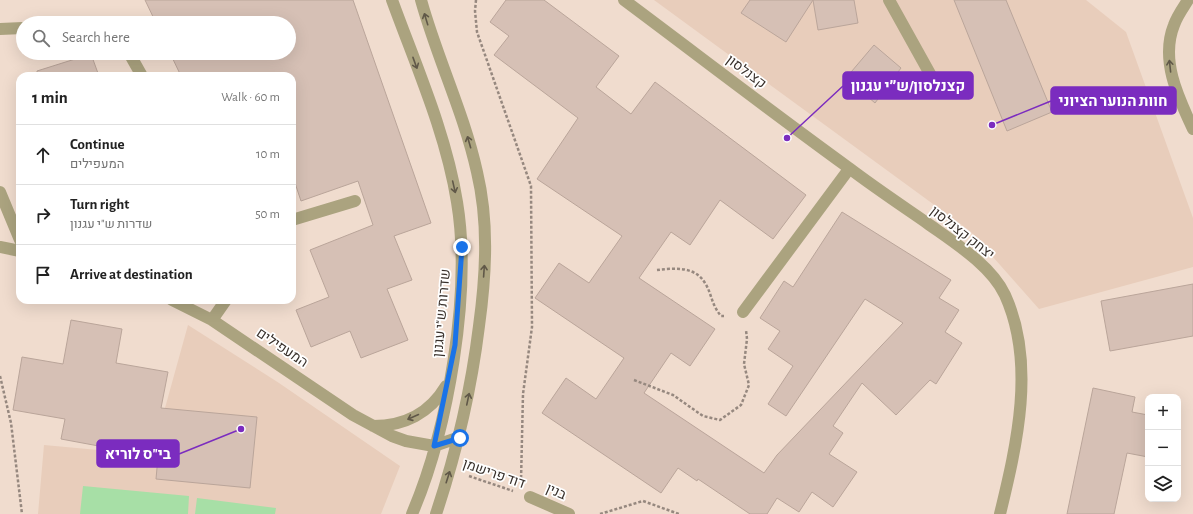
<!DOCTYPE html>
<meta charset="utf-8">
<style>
body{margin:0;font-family:"Alegreya Sans",Heebo,sans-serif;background:#f6f6f6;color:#222}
.controls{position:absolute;right:12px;bottom:12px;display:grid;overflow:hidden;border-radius:8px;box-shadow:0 4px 16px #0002}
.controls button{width:36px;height:36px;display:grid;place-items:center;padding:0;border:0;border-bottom:1px solid #e0e0e0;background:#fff;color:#222;font:20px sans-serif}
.stop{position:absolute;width:12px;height:12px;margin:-9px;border:3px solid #1a73e8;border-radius:50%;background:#fff}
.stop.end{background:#1a73e8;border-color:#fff;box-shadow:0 1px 4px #0008}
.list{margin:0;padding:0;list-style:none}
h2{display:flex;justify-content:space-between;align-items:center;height:52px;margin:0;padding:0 16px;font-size:17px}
h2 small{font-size:13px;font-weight:400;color:#767676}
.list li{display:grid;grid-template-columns:26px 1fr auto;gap:12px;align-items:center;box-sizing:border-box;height:60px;padding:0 16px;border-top:1px solid #e0e0e0}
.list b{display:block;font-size:15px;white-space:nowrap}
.list p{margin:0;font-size:13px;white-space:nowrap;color:#767676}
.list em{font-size:13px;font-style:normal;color:#767676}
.icon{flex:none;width:22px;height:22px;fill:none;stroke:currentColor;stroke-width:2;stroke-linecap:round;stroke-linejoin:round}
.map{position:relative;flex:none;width:1193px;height:514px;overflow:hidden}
.search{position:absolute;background:#fff;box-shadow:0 4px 16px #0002;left:16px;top:16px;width:280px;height:44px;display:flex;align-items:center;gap:10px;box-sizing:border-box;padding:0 14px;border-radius:22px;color:#767676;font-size:15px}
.panel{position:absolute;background:#fff;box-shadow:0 4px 16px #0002;left:16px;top:72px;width:280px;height:232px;border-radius:12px}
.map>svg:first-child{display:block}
</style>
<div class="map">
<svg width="1193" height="514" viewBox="0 0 1193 514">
<rect width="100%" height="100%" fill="#f0dcce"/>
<path fill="#e8cdbb" d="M654 0H1086L1126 32 1193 218V267L1039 309 970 231Z
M188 325 279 383 400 466 381 514H38L44 445 131 453 141 413 165 408Z"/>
<path fill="#a7dfa6" d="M83 486 189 496 188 514H80Z
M197 498 276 508 275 514H195Z"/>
<path fill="#d6c0b5" stroke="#baa59a" d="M145 0H353L431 223 394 236 412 280 387 289 408 340 361 358 350 331 311 347 296 310 329 297 310 250 373 225 358 181 301 201 292 174V76H181L170 53H289V23H156Z
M506 0H544L619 56 596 87 631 114 655 82 806 195 773 239 720 200 690 245 671 232 639 278 715 329 690 366 671 353 644 393 764 473 777 455 903 323 865 299 786 416 768 404 793 366 768 349 780 331 760 318 784 281 793 287 842 212 951 280 939 298 959 310 945 332 962 343 936 384 930 380 896 415 862 383 833 426 843 433 829 454 857 472 833 507 812 492 799 512 777 498 767 514H750L698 479 697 481 678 468 661 493 542 413 566 378 596 399 624 358 535 298 559 263 589 283 622 236 537 179 578 118 494 55 509 36 490 22Z
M750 0H854L858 23 818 30 813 0 786 42 741 13Z
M954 0H1006L1052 112 1007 131Z
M874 45 901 68 875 103 846 78Z
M91 54 99 76H37V71Z
M1193 284V336L1110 351 1101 301Z
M71 320 122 329 116 363 168 372 161 408 257 417 250 488 156 479 158 457 61 439 65 419 13 410 22 357 63 364Z
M1093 388 1135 397 1132 412 1148 415V457L1127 453 1114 514H1067Z"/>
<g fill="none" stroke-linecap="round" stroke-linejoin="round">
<path stroke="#96887f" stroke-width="2.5" stroke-dasharray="3 2" stroke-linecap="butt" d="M476 0 475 11 477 32 531 186 532 327 523 394 521 481
M657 270C674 268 695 266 705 283 712 294 711 304 721 316H724
M0 376 11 423 22 514
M634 380 673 395 703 416 720 420 741 405 749 385 744 364 747 339 746 330
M469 476 513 491
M600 514 643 501 679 514"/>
<path stroke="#aba37f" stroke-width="12" d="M392 0C416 66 446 133 457 202 472 292 448 430 412 514
M421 0C437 58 464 113 477 172 489 222 486 275 479 326 471 391 457 451 436 514
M624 0C699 56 773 113 849 168 874 187 901 205 927 223 952 241 991 265 1005 295 1036 363 1017 444 1000 514
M889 0 939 90
M1188 0C1183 8 1177 16 1174 25 1160 60 1178 97 1193 129
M104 23H112
M0 29 23 28
M129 53 142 76
M0 192 20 240
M292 220 355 201
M0 247 20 251
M172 300 212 320 353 415 392 436 406 441 434 446 460 437
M743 312 849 169
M212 320 226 300
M373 426C404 426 430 413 446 386
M530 497 569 514"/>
</g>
<defs><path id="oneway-shaft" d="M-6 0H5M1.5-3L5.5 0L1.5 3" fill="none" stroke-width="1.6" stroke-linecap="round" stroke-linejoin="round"/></defs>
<g stroke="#605848">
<use href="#oneway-shaft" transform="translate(426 19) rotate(-107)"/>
<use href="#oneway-shaft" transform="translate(415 63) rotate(70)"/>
<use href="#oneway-shaft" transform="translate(1170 66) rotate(-96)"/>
<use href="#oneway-shaft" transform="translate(469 142) rotate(-106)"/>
<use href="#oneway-shaft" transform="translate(454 187) rotate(77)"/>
<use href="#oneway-shaft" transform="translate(484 271) rotate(-86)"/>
<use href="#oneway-shaft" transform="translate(468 399) rotate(-78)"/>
<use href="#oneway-shaft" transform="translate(413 417) rotate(156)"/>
<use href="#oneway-shaft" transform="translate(448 477) rotate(-72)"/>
</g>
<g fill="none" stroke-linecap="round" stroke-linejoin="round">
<path stroke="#1a73e8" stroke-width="5" d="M460 438 434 446 455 345 462 247"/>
</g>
<g text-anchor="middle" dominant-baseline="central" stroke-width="3.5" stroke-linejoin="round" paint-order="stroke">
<g font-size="14" fill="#38302b" stroke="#fff">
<text transform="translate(746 72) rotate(37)">קצנלסון</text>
<text transform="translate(962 233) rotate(38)">יצחק קצנלסון</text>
<text transform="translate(442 313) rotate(-85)">שדרות ש"י עגנון</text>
<text transform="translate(282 348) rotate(34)">המעפילים</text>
<text transform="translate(494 474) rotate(19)">דוד פרישמן</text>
<text transform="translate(556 492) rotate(24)">בנין</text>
</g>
</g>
<path fill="none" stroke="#7b2cbf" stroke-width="1.5" d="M787 138L843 86M992 125L1051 101M241 429L179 454"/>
<g fill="#7b2cbf" stroke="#fff" stroke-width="1.5">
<circle cx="787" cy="138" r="4"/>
<circle cx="992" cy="125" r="4"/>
<circle cx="241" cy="429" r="4"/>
</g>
<g fill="#7b2cbf" stroke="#7b2cbf" stroke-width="1.5">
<rect x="843" y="72" width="130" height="27" rx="4"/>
<rect x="1051" y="87" width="125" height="27" rx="4"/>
<rect x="97" y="440" width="82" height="27" rx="4"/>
</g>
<g font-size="15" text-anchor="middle" font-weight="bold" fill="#fff">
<text x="908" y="91">קצנלסון/ש״י עגנון</text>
<text x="1113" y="106">חוות הנוער הציוני</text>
<text x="138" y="459">בי"ס לוריא</text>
</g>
</svg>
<div class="controls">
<button>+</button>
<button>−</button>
<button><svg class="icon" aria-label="layers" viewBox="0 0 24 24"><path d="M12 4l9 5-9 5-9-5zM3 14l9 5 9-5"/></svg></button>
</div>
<div class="stop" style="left:460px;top:438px"></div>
<div class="stop end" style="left:462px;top:247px"></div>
<div class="search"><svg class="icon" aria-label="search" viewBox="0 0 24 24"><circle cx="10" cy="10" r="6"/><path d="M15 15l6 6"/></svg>Search here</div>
<section class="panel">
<h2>1 min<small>Walk · 60 m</small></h2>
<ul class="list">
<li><svg class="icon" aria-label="ahead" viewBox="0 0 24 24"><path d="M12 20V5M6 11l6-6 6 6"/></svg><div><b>Continue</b><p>המעפילים</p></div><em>10 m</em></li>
<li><svg class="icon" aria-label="right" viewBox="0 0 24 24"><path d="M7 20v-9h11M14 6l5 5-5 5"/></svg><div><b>Turn right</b><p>שדרות ש&quot;י עגנון</p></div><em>50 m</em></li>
<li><svg class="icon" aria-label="arrive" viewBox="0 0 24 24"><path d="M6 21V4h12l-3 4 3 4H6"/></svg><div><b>Arrive at destination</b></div></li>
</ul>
</section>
</div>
